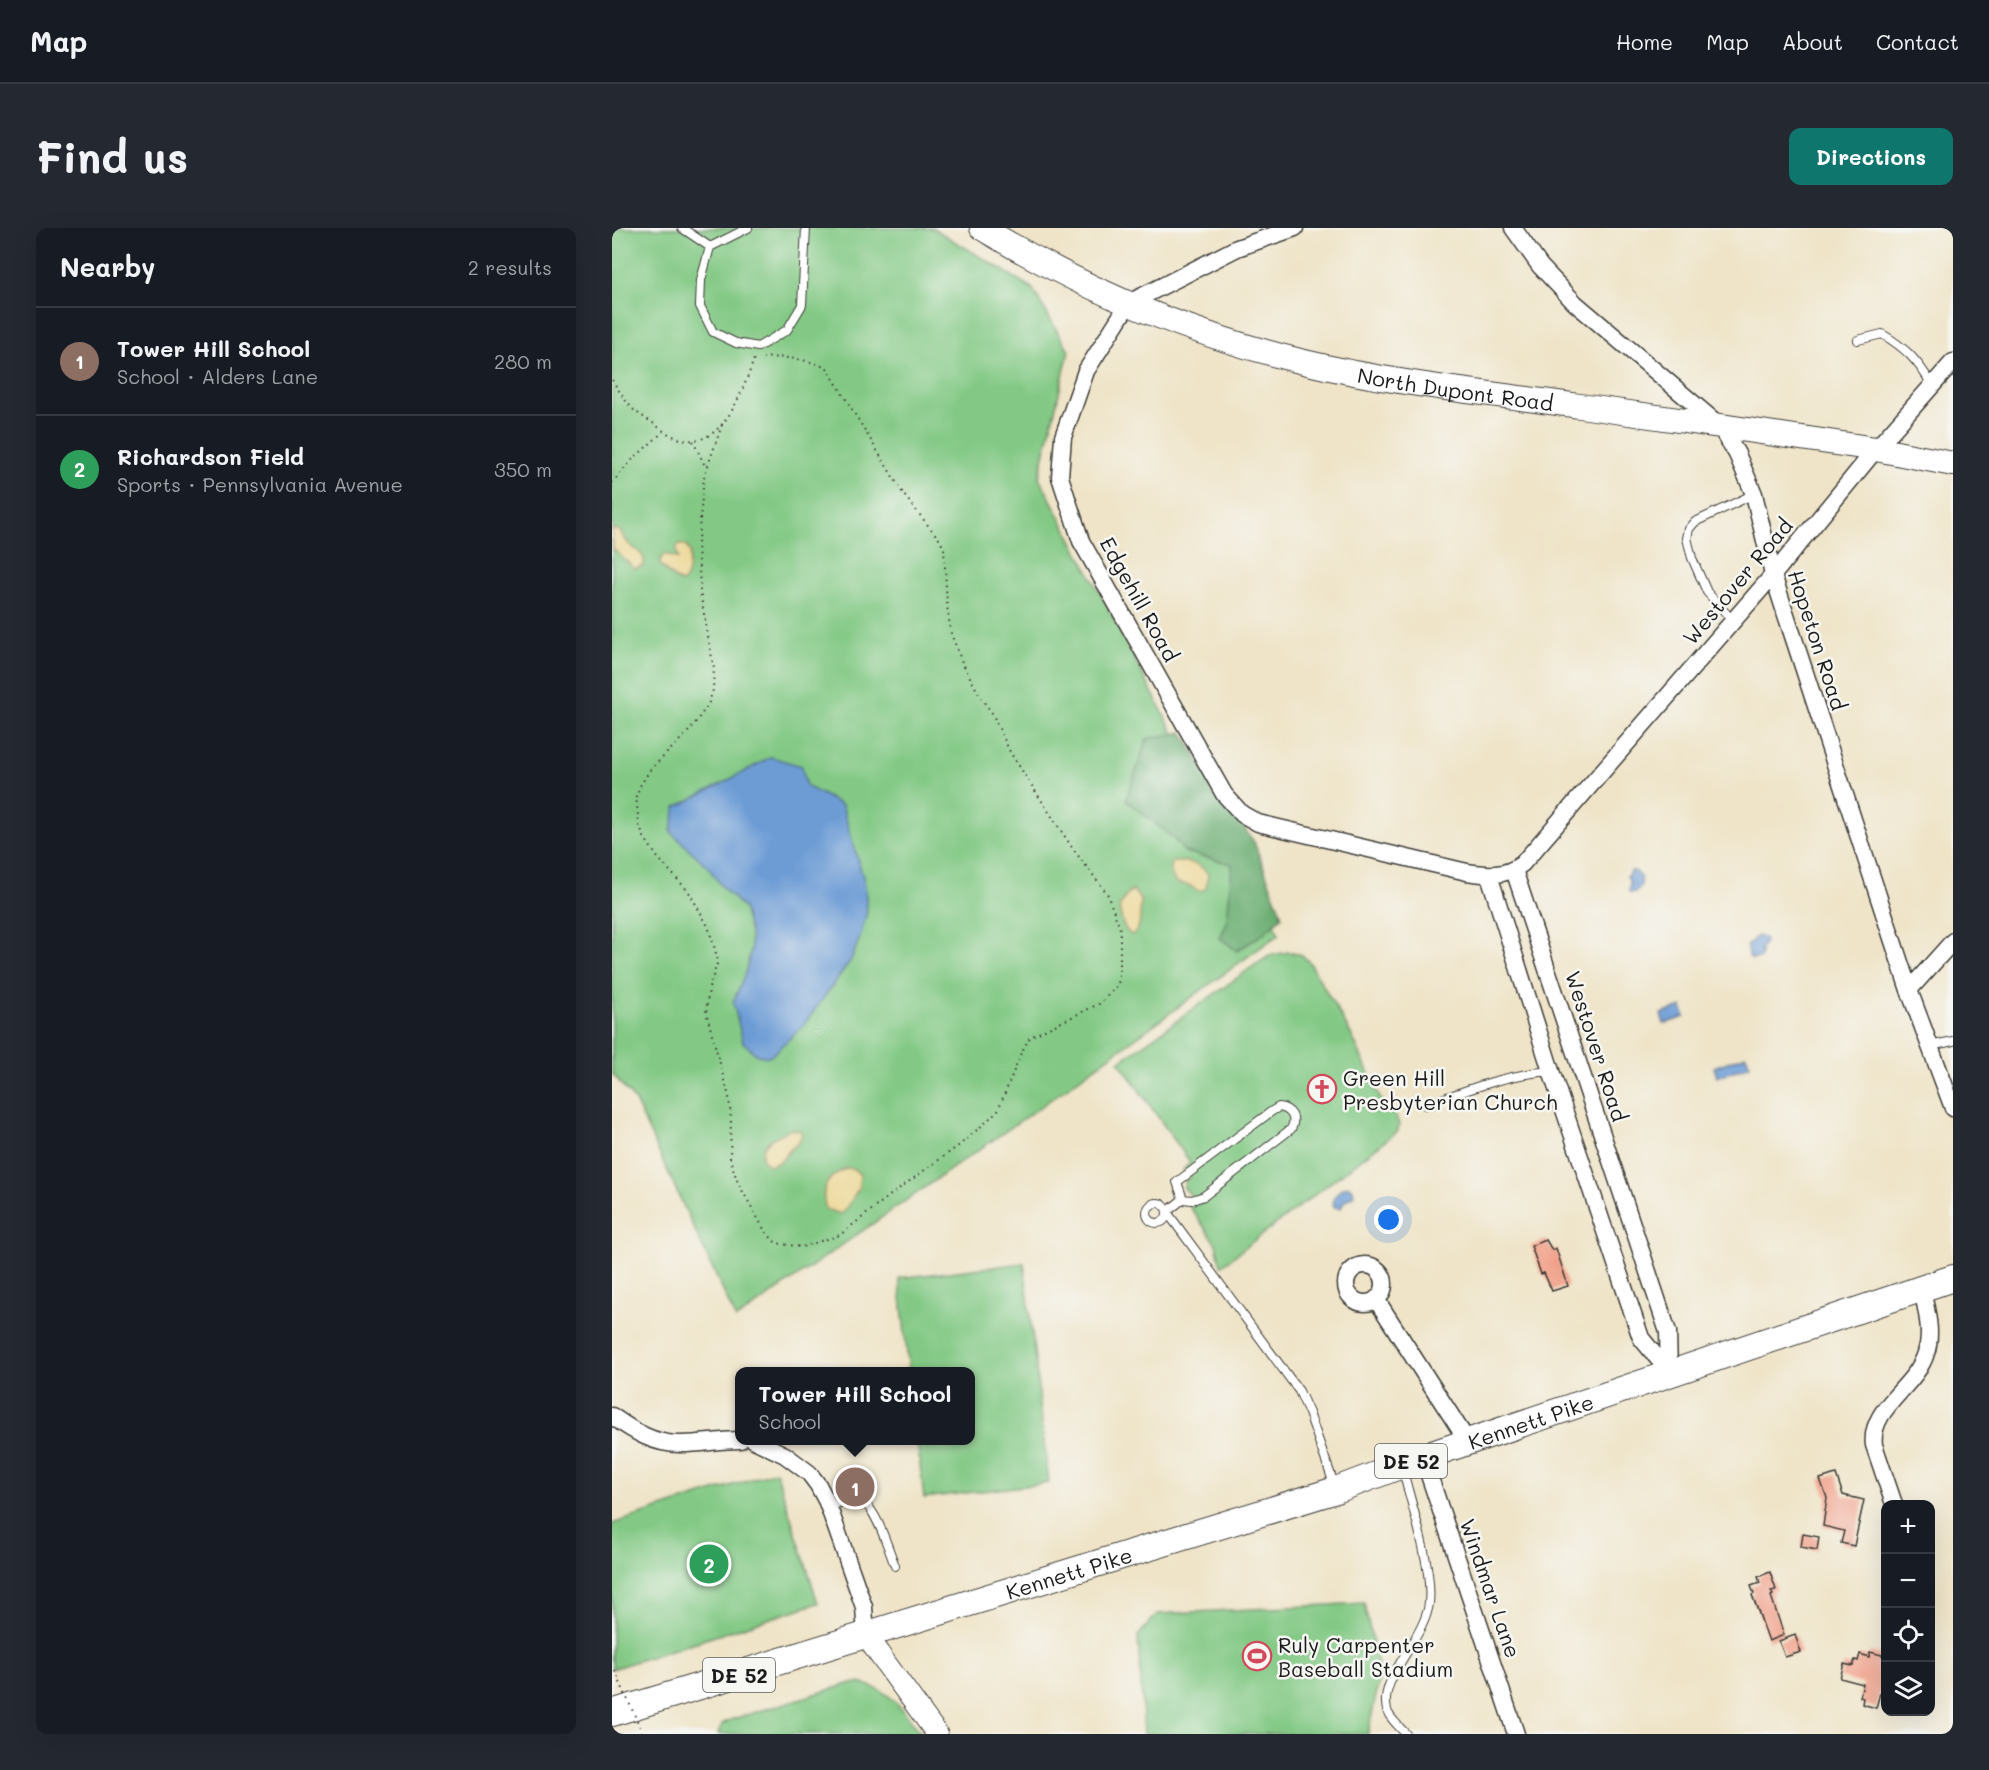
<!DOCTYPE html>
<meta charset="utf-8">
<style>
body{margin:0;font-family:Mali,sans-serif;background:#242831;color:#f1f3f6}
.controls{position:absolute;right:18px;bottom:18px;display:grid;overflow:hidden;border-radius:12px;box-shadow:0 6px 24px #0002}
.controls button{width:54px;height:54px;display:grid;place-items:center;padding:0;border:0;border-bottom:2px solid #363941;background:#171b24;color:#f1f3f6;font:30px sans-serif}
.you{position:absolute;left:777px;top:992px;width:21px;height:21px;margin:-15px;border:4px solid #fff;border-radius:50%;background:#1a73e8;box-shadow:0 0 0 9px #1a73e833}
.badge{display:grid;place-items:center;width:39px;height:39px;border-radius:50%;background:#0f766e;color:#fff;font-size:20px;font-weight:700}
.pin{position:absolute;translate:-50% -50%;border:3px solid #fff;box-shadow:0 2px 6px #0006}
.popup{position:absolute;left:123px;top:1139px;width:240px;height:78px;box-sizing:border-box;display:grid;place-content:center;border-radius:12px;background:#171b24;filter:drop-shadow(0 2px 4px #0005);font-size:20px;white-space:nowrap;color:#9ea1a6}
.popup b{font-size:22px;color:#f1f3f6}
.popup::after{content:'';position:absolute;left:50%;top:100%;margin-left:-12px;border:12px solid transparent;border-top-color:#171b24}
.list{margin:0;padding:0;list-style:none}
h2{display:flex;justify-content:space-between;align-items:center;height:78px;margin:0;padding:0 24px;font-size:26px}
h2 small{font-size:20px;font-weight:400;color:#9ea1a6}
.list li{display:grid;grid-template-columns:39px 1fr auto;gap:18px;align-items:center;box-sizing:border-box;height:108px;padding:0 24px;border-top:2px solid #363941}
.list b{display:block;font-size:22px;white-space:nowrap}
.list p{margin:0;font-size:20px;white-space:nowrap;color:#9ea1a6}
.list em{font-size:20px;font-style:normal;color:#9ea1a6}
.icon{flex:none;width:33px;height:33px;fill:none;stroke:currentColor;stroke-width:2;stroke-linecap:round;stroke-linejoin:round}
.map{position:relative;flex:none;width:1341px;height:1506px;overflow:hidden;border-radius:12px}
header{display:flex;align-items:center;gap:36px;box-sizing:border-box;height:84px;padding:0 30px;background:#171b24;border-bottom:2px solid #363941}
header strong{font-size:28px}
nav{display:flex;gap:33px;margin-inline-start:auto;font-size:21px}
.intro{display:flex;align-items:center;justify-content:space-between;box-sizing:border-box;height:144px;padding:0 36px}
h1{margin:0;font-size:42px}
.button{padding:15px 27px;border-radius:12px;background:#0f766e;color:#fff;font-size:21px;font-weight:700}
main{display:flex;gap:36px;padding:0 36px}
aside{flex:1;background:#171b24;border-radius:12px;box-shadow:0 6px 24px #0002}
.map>svg:first-child{display:block}
</style>
<header>
<strong>Map</strong>
<nav><a>Home</a><a>Map</a><a>About</a><a>Contact</a></nav>
</header>
<div class="intro"><h1>Find us</h1><a class="button">Directions</a></div>
<main>
<aside>
<h2>Nearby<small>2 results</small></h2>
<ul class="list">
<li><span class="badge" style="background:#8d6e63">1</span><div><b>Tower Hill School</b><p>School · Alders Lane</p></div><em>280 m</em></li>
<li><span class="badge" style="background:#2e9e5b">2</span><div><b>Richardson Field</b><p>Sports · Pennsylvania Avenue</p></div><em>350 m</em></li>
</ul>
</aside>
<div class="map">
<svg width="1341" height="1506" viewBox="0 0 1341 1506">
<rect width="100%" height="100%" fill="#f6f6f2"/>
<filter id="ink" filterUnits="userSpaceOnUse"><feTurbulence type="fractalNoise" baseFrequency=".0167" numOctaves="2"/><feDisplacementMap in="SourceGraphic" scale="12" xChannelSelector="R" yChannelSelector="G"/><feConvolveMatrix kernelMatrix="1 2 1 2 8 2 1 2 1" color-interpolation-filters="sRGB"/></filter>
<filter id="wash" filterUnits="userSpaceOnUse"><feTurbulence type="fractalNoise" baseFrequency=".008" numOctaves="4" result="noise"/><feDisplacementMap in="SourceGraphic" scale="24" xChannelSelector="R" yChannelSelector="G"/><feGaussianBlur stdDeviation="1.35" result="paint"/><feColorMatrix in="noise" values="0 0 0 0 0 0 0 0 0 0 0 0 0 0 0 0 0 1.4 0 .05"/><feComposite in="paint" operator="in"/></filter>
<g filter="url(#wash)">
<rect width="100%" height="100%" fill="#efe4c8"/>
<path fill="#83c985" stroke="#507250" stroke-width="1.5" d="M0 0H321L420 60 457 123 427 249 667 706 431 877 124 1091 23 873 0 845Z
M677 724 690 727 698 735 739 806 768 870 783 887 787 896 786 903 609 1038 604 1016 578 979 586 974 572 960 573 953 578 949 571 942 578 934 507 834 643 737 659 727Z
M412 1035 437 1255 312 1270 305 1213 358 1212V1144L297 1143 287 1050Z
M164 1243 206 1375 0 1441V1296Z
M752 1375 768 1448 756 1506H532L526 1408 545 1386Z
M247 1455C276 1459 293 1483 309 1506H106L110 1496 118 1492 236 1456Z"/>
<path fill="#6aad72" stroke="#436447" stroke-width="1.5" d="M570 504 597 550 642 614 670 688 651 706 625 723 608 710 615 694 620 636 573 624 561 610 514 572 535 511Z"/>
<path fill="#eeda9e" stroke="#857b5d" stroke-width="1.5" d="M0 301 7 302C11 307 12 311 16 315 24 324 34 324 32 338L23 341 1 321Z
M67 317H73L78 324C75 335 79 346 70 355 62 352 54 343 48 337L49 330 53 326 66 331 64 321Z
M561 634C576 633 587 634 596 646L594 661 586 663 577 657 564 655C560 649 557 641 561 634Z
M521 662 529 673C527 685 531 702 519 707 510 700 510 690 507 680L516 665Z
M178 901 189 903C191 915 183 916 177 923 171 931 168 935 157 938 152 934 150 932 150 926 151 911 168 908 178 901Z
M235 940 242 941 248 947 247 960C240 968 239 979 229 986L214 981C207 960 216 948 235 940Z"/>
<path fill="#6d9cd5" stroke="#445c78" stroke-width="1.5" d="M159 529 190 538 194 558 230 577 253 656 255 684 249 707 239 732 192 797 158 829 145 827 131 814 121 774 133 746 139 722 138 705 131 680 110 659 96 639 59 604 64 579 113 554Z
M1019 643H1023C1032 650 1032 662 1020 665L1017 664 1018 655 1015 648Z
M1145 708 1152 710 1153 714 1149 720V728L1147 731H1138L1135 718Z
M1070 779 1073 789 1052 796 1049 786Z
M1134 827 1138 837 1105 849 1102 839Z
M737 958 741 961 742 967 732 973 729 980 722 979C719 969 727 960 737 958Z"/>
<g id="blocks">
<path fill="#f1a18a" d="M934 1012 940 1022 944 1020 956 1058 940 1063 932 1045 929 1046 919 1018Z
M1224 1246 1231 1267 1252 1272 1242 1318 1229 1315 1232 1303 1211 1298 1215 1270 1208 1251Z
M1191 1306 1207 1309 1205 1322 1189 1319Z
M1158 1344 1164 1362 1159 1363 1161 1367 1159 1368 1172 1407 1157 1413 1140 1367 1142 1366 1139 1358 1148 1355 1146 1349Z
M1183 1407 1189 1424 1173 1429 1167 1413Z
M1258 1424 1274 1428V1466L1268 1465 1264 1480 1250 1476 1251 1470 1248 1469 1251 1456 1228 1450 1232 1436 1241 1438 1243 1432 1246 1433 1248 1426 1257 1429Z"/>
</g>
</g>
<g filter="url(#ink)">
<use href="#blocks" fill-opacity="0" stroke="#3c3a36" stroke-width="1.5"/>
<g fill="none" stroke-linecap="round" stroke-linejoin="round">
<g stroke="#3c3a36" stroke-width="10">
<path id="service" d="M70 0 98 19 136 0
M98 19 89 52 88 78 101 104 124 115 146 119 175 102 190 77 194 0
M1246 112 1270 106C1294 120 1306 133 1320 157
M1121 393 1095 364 1080 330 1075 310 1077 301 1083 294 1142 266
M1318 818 1341 813
M814 877C855 862 895 846 939 843
M571 971 580 972 592 968 679 901C685 890 679 881 667 879L660 883 565 954 571 971 555 984 687 1163 697 1185 723 1259
M535 985a10 10 0 1 1 20 0a10 10 0 1 1-20 0Z
M790 1239C799 1276 821 1339 817 1375 813 1412 763 1452 776 1485 780 1492 788 1500 794 1506
M216 1278C226 1276 240 1270 250 1274 264 1279 277 1323 283 1338"/>
</g>
<g stroke="#3c3a36" stroke-width="19">
<path id="minor" d="M683 0 625 20 517 75 474 143 451 209 448 249 469 313 612 566 630 586 646 595 855 644C875 647 893 649 910 636L1161 347 1264 221 1341 134
M901 0 928 38 963 75 1108 198 1125 226 1142 266 1161 347 1297 762 1341 880
M902 642 1056 1104 1057 1144
M877 647 939 843 1029 1110 1057 1144
M1297 762 1341 713
M734 1056a19 19 0 1 1 38 0a19 19 0 1 1-38 0Z
M764 1071 856 1214
M0 1188C21 1203 43 1217 70 1216 89 1216 108 1212 128 1212
M142 1212 173 1227 197 1245 206 1257 215 1274 252 1379 254 1408
M811 1229 904 1506
M1282 1276 1262 1217C1257 1180 1304 1159 1314 1125 1321 1104 1314 1082 1310 1060"/>
</g>
<g stroke="#3c3a36" stroke-width="23">
<path id="tertiary" d="M254 1408 325 1506"/>
</g>
<g stroke="#3c3a36" stroke-width="26">
<g id="secondary">
<path id="s1" d="M370 0C469 60 580 107 692 134 782 156 876 165 968 178 1067 192 1165 206 1264 221L1341 236"/>
</g>
</g>
<g stroke="#3c3a36" stroke-width="28">
<g id="primary">
<path id="s2" d="M0 1485 724 1262 811 1229 1341 1050"/>
</g>
</g>
<path stroke="#3c3a36" stroke-width="2" stroke-dasharray="1.5 4.5" stroke-linecap="butt" d="M0 152C7 162 13 174 22 182 29 188 37 192 45 198 101 242 127 175 142 131
M110 197 92 249 86 312 88 364 102 441 101 462 96 477 78 502 38 542 28 558 24 568 27 597 32 609 46 630 77 664 96 698 102 718 106 733 97 760 94 784 117 869 119 891 118 931 126 955 153 1003 164 1015 190 1019 228 1007 281 965 349 916 375 893 386 882 409 825 418 809 489 775 506 757 508 739V701L495 665 461 621 398 524 380 485 369 470 349 432 339 405 335 378 332 320 327 311 292 267 215 140C195 131 172 128 151 130
M81 213 94 240
M0 255 19 233 51 204"/>
<use href="#service" stroke="#fff" stroke-width="8"/>
<use href="#minor" stroke="#fff" stroke-width="16"/>
<use href="#tertiary" stroke="#fff" stroke-width="21"/>
<use href="#secondary" stroke="#fff" stroke-width="24"/>
<use href="#primary" stroke="#fff" stroke-width="26"/>
<path stroke="#3c3a36" stroke-width="2" stroke-dasharray="1.5 4.5" stroke-linecap="butt" d="M3 1443 31 1506"/>
</g>
</g>
<defs>
<g id="church-ring" transform="scale(1.5)"><circle r="9.5" fill="#f6f6f2" stroke="#d1495b" stroke-width="1.5"/><path d="M-1.2-6h2.4v3.5h3.3v2.4h-3.3V6h-2.4V-.1h-3.3v-2.4h3.3Z" fill="#d1495b"/></g>
<g id="stadium-ring" transform="scale(1.5)"><circle r="9.5" fill="#f6f6f2" stroke="#d1495b" stroke-width="1.5"/><path d="M0-5a6.5 5 0 1 0 0 10a6.5 5 0 1 0 0-10ZM-3.5-1.8h7v3.6h-7Z" fill="#d1495b"/></g>
</defs>
<g fill-rule="evenodd">
<use href="#church-ring" x="710" y="861"/>
<use href="#stadium-ring" x="645" y="1428"/>
</g>
<g text-anchor="middle" dominant-baseline="central" stroke-width="5" stroke-linejoin="round" paint-order="stroke">
<g fill="#f6f6f2" stroke="#5d5d5c" stroke-width="1.5">
<rect x="763" y="1216" width="72" height="34" rx="4.5"/>
<rect x="91" y="1430" width="72" height="34" rx="4.5"/>
</g>
<g font-size="20" font-weight="bold" fill="#1c1c1c">
<text x="799" y="1233">DE 52</text>
<text x="127" y="1447">DE 52</text>
</g>
<g font-size="21" fill="#1c1c1c" stroke="#f6f6f2">
<text stroke="none"><textPath href="#s1" startOffset="504">North Dupont Road</textPath></text>
<text transform="translate(1125 353) rotate(-50)">Westover Road</text>
<text transform="translate(528 371) rotate(61)">Edgehill Road</text>
<text transform="translate(1206 412) rotate(72)">Hopeton Road</text>
<text transform="translate(985 818) rotate(72)">Westover Road</text>
<text stroke="none"><textPath href="#s2" startOffset="964">Kennett Pike</textPath></text>
<text stroke="none"><textPath href="#s2" startOffset="478">Kennett Pike</textPath></text>
<text transform="translate(879 1360) rotate(71)">Windmar Lane</text>
</g>
<g font-size="21" fill="#1c1c1c" stroke="#f6f6f2" text-anchor="start">
<text x="731" y="849">Green Hill<tspan x="731" dy="24">Presbyterian Church</tspan></text>
<text x="666" y="1416">Ruly Carpenter<tspan x="666" dy="24">Baseball Stadium</tspan></text>
</g>
</g>
</svg>
<div class="controls">
<button>+</button>
<button>−</button>
<button><svg class="icon" aria-label="locate" viewBox="0 0 24 24"><circle cx="12" cy="12" r="6"/><path d="M12 2v4M12 18v4M2 12h4M18 12h4"/></svg></button>
<button><svg class="icon" aria-label="layers" viewBox="0 0 24 24"><path d="M12 4l9 5-9 5-9-5zM3 14l9 5 9-5"/></svg></button>
</div>
<div class="you"></div>
<div class="pin badge" style="left:243px;top:1259px;background:#8d6e63">1</div>
<div class="popup"><b>Tower Hill School</b>School</div>
<div class="pin badge" style="left:97px;top:1336px;background:#2e9e5b">2</div>
</div>
</main>
